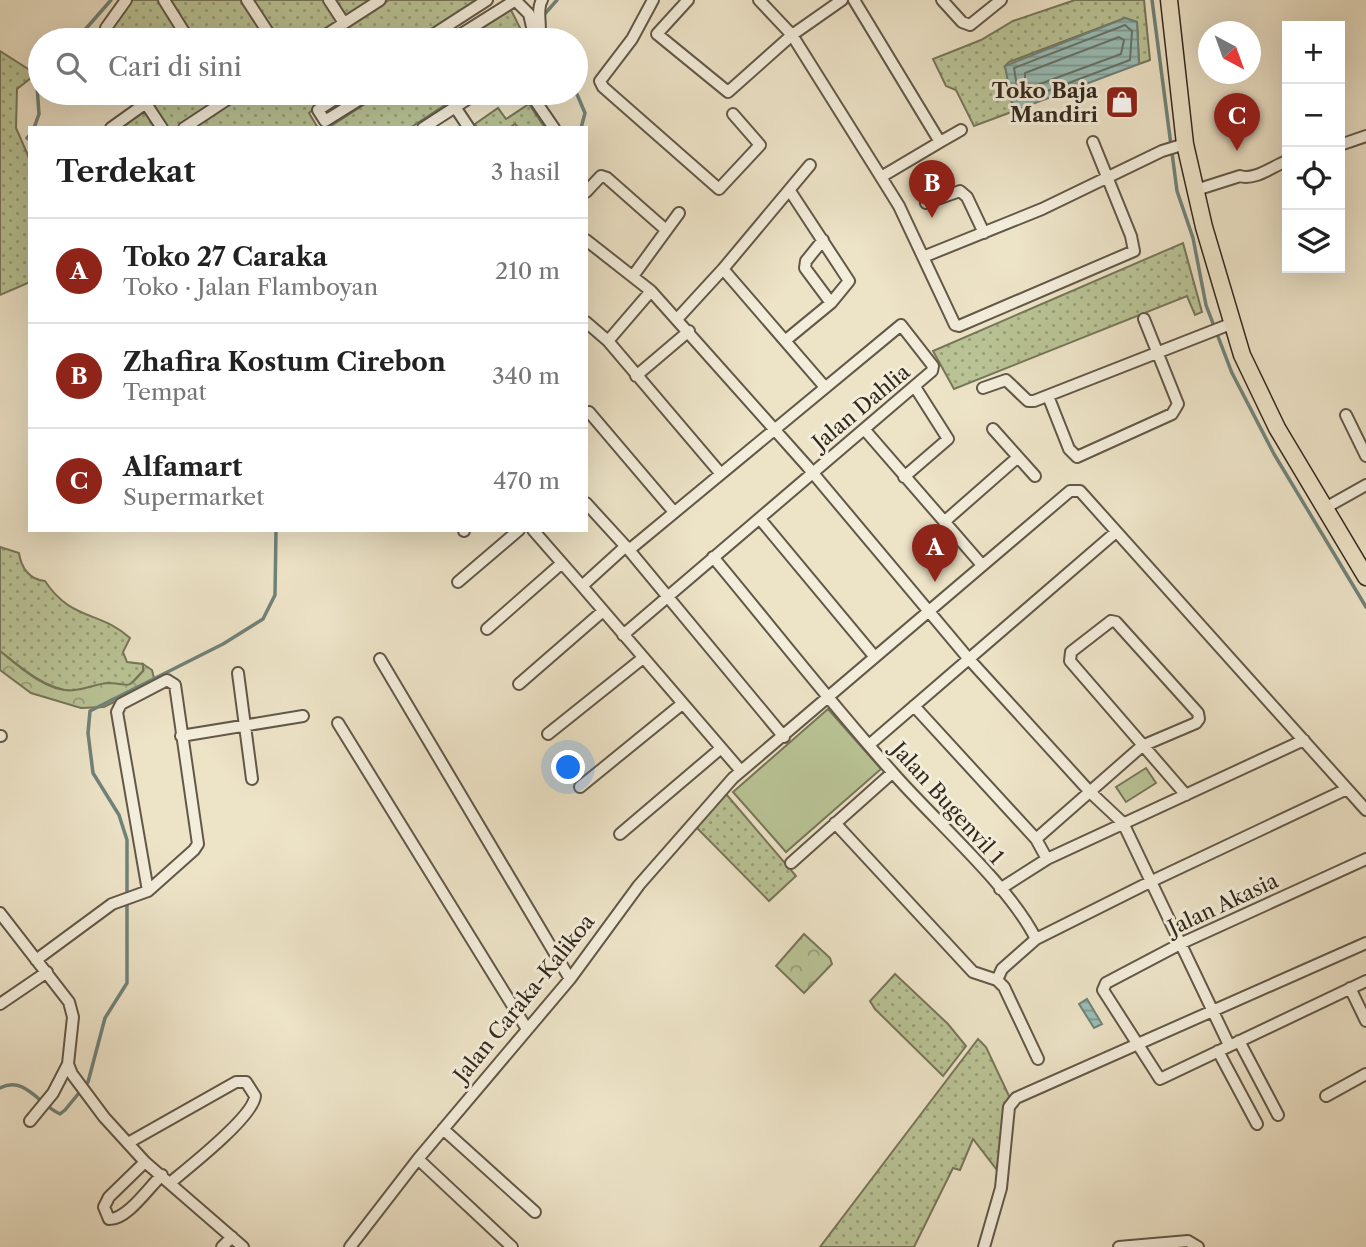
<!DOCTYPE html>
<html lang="id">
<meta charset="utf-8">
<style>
body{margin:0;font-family:"Libre Caslon Text",serif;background:#f6f6f6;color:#222}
.controls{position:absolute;right:21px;top:21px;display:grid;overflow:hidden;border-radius:0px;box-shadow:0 7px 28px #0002}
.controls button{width:63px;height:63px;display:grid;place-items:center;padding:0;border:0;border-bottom:2px solid #e0e0e0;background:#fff;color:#222;font:35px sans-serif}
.compass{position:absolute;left:1198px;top:21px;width:63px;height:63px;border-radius:50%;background:#fff;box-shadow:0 7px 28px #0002;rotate:139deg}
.you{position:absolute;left:569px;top:768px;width:24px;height:24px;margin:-18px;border:5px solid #fff;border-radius:50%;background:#1a73e8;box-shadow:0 0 0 10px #1a73e833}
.badge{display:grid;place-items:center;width:46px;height:46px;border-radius:50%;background:#8f2418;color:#fff;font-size:23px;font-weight:700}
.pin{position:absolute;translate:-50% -58px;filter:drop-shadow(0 2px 4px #0008)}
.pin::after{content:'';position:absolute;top:37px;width:24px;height:21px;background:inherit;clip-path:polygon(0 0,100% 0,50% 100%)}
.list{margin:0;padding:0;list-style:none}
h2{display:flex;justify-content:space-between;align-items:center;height:91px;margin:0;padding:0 28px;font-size:30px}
h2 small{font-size:23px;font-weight:400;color:#767676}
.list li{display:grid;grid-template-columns:46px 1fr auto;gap:21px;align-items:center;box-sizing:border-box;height:105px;padding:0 28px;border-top:2px solid #e0e0e0}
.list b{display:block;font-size:26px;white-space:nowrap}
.list p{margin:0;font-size:23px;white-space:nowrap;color:#767676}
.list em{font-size:23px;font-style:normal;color:#767676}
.icon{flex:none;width:38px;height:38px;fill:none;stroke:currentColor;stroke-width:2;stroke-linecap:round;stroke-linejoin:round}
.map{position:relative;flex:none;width:1366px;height:1247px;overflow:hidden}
.search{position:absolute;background:#fff;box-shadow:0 7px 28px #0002;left:28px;top:28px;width:560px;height:77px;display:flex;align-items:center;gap:18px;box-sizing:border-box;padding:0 24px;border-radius:38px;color:#767676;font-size:26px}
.panel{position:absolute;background:#fff;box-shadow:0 7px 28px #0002;left:28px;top:126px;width:560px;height:406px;border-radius:0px}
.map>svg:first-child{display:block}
</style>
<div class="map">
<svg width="1366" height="1247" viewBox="0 0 1366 1247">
<defs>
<pattern id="grass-dots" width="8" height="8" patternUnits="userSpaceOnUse" patternTransform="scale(1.75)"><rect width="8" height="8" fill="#b9c395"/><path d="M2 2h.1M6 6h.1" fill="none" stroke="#979e79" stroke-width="1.8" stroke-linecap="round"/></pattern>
<pattern id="forest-crowns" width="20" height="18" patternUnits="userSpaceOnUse" patternTransform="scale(1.75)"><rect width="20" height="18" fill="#b9c395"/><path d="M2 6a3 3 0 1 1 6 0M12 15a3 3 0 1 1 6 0" fill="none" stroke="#979e79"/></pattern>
<pattern id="water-rules" width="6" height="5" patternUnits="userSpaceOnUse" patternTransform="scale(1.75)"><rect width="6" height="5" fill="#99beb7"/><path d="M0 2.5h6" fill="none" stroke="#7d9a94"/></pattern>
</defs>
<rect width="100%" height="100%" fill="#ede3c7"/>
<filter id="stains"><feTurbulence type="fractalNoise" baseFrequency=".00286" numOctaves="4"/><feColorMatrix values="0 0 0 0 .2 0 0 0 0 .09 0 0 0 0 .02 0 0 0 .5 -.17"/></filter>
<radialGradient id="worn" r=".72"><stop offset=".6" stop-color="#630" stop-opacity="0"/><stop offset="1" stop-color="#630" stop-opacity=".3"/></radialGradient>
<path fill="url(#grass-dots)" stroke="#767659" stroke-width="2" d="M128 0H370L309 40H109L108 35Z
M389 0H476L415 40H327Z
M1075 0H1144L1150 60 1139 64 1137 22 1125 18 1009 62 1005 66 1014 111 974 126 956 90 946 86 933 59 981 40 1013 21Z
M511 10 526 40H463Z
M0 51 36 74 17 89 16 128 30 160V282L0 295Z
M143 93H230L177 128H166Z
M245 93H335L309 113 318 128H191Z
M382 93H463L410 128H328Z
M529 104 545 128H519L515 124 509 128H477L475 124 498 108 506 119Z
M144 110 155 128H119Z
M1183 243 1202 312 1195 315 1187 296 954 389 933 351Z
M0 547 19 553C21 568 30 580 45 581 71 621 101 611 130 638L123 652 127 662 143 664V671L129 686 121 688C102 680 90 692 72 691 45 689 20 667 0 651Z
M726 794 796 876 769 901 696 827Z
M895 974 948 1024 966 1046 943 1076 875 1009 870 1001Z
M978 1039 986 1047 1009 1096 997 1170 973 1139 960 1170 953 1168 914 1247H820Z"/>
<path fill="url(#forest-crowns)" stroke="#767659" stroke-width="2" d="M0 651C19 667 49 694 75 690 86 689 96 684 107 683 130 683 125 692 143 671V664L152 670 155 682 104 707 81 708 31 693 0 670Z
M804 934 830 958 832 964 804 993 776 966Z"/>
<path fill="#b9c395" stroke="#767659" stroke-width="2" d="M828 709 881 769 786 852 733 792Z
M1146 768 1156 783 1126 802 1116 787Z"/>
<path fill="url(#water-rules)" stroke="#708279" stroke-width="2" d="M1125 18 1137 22 1139 64 1014 111 1005 66Z
M1087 999 1102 1024 1094 1028 1079 1004Z"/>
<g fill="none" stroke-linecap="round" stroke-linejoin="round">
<path stroke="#66746a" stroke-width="2" d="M1125 25 1132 31 1130 60 1023 100 1019 99 1014 68Z
M1119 37 1124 40 1121 54 1029 88 1025 87V73Z"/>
<path stroke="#708279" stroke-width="3.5" d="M1152 0 1177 191 1193 238 1206 305 1232 373 1274 454 1366 607
M542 17 557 0
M544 28 547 40
M76 40 111 0
M576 92 585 113 581 128
M34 128 39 114 37 86 40 82
M30 135 27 138 30 140
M0 1088C25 1075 39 1105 60 1114L65 1110 88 1082 105 1018 127 983V840L119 815 93 773 88 733 90 711 223 644 263 619 275 595 276 530"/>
<g stroke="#625848" stroke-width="14">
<path id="street" d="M164 0 189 40
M247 0 273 40
M329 0 344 23
M653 0 632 39 600 81 603 87 719 189 760 145 733 114
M688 0 657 34 728 92 792 35 842 0
M759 0 792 35 881 177 899 206 955 325 959 326 1134 251 1131 236 1093 142
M854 0 940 142 881 177
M942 0 962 22 970 25 1001 0
M518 3 529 14 535 40
M103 40 106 28 126 0
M318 40 380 0
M425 40 487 0
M452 40 514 1
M537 40C544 27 535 12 542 0
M139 93 162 128
M344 93 318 110 325 121 370 93
M530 93 554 128
M455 107 469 128
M111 128 146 103
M184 128 237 93
M423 128 477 93
M940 142 961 130
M1340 145 1366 136
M1196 190 1240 176C1254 181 1273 166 1287 161
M586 192 601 176 607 178 666 230
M926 203 960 191 967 197 984 233
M586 240 651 291 608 341
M823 240 806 261 805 268 831 303
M923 257 1042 209 1162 151 1185 144
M723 269 824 386
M633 276 679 213
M651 291 807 466 968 658 1090 792 1123 823 1229 1045
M678 318 723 269 810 165
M586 322 608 341 721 474
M786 340 831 303 849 281 790 191
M636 376 689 331
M983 388 1006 380 1028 401H1034L1233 323
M1048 396 1069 449 1077 457 1172 414 1178 404 1144 319
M589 412 674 512
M1346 415 1366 456
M864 429 982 565
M993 429 1035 476
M904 477 948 439 915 387
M586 503 629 550
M1325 508 1366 485
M760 519 874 656
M944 522 1018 457
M464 530V531
M533 530 582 586
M626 546 582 586 741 771
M713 557C773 629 831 704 894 774 936 822 1009 885 1036 939
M458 582 519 530
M487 629 562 563
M623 635 932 371 933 366 901 325 629 550 784 737
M380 659 570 979
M238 673 252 779
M519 684 603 611
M914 706 1036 839 1047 859
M338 723 527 1029
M548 734 643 658
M0 736H1
M181 736 303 716
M869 745 1116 532
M580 787 682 704
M835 823 973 972 997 980 1004 987 1038 1059
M620 834 720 749
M1036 839 1142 746 1196 723 1199 719 1198 713 1116 622 1111 621 1071 652 1070 661 1186 795
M1366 859 1182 943 1106 983 1103 990 1160 1079 1366 981
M791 863 892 773
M1000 889 1047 859 1304 740
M0 913 69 1002 73 1017 68 1064 72 1074 104 1117 145 1162 243 1247
M36 960 112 904 148 891 194 850 198 844 175 685 167 680 121 704 117 712 148 891
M997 980 1002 969 1036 939 1152 881 1347 789
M1350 988 1366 1021
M0 1004 47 972
M1239 1041 1278 1115
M1218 1051 1257 1124
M1326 1096 1366 1074
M30 1121 53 1093 68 1064
M443 1129 535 1212
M128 1143 236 1082H246L255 1096C254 1116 188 1168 171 1182
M418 1159 512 1247
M145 1162 109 1197 104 1207 109 1219C127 1220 149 1187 162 1175
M222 1247 232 1237
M350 1247 418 1159 570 979 639 885 733 778 1070 491H1080L1366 810
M984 1247 1001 1188 1009 1107 1016 1098 1366 943
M1119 1247 1188 1241 1198 1247"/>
</g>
<g stroke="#33291d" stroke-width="19">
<path id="primary" d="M1169 0 1185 144 1204 227 1242 355 1277 428 1366 577"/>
</g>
<use href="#street" stroke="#f3eddb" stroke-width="10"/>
<use href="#primary" stroke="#ede3c7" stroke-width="16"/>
</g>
<defs>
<g id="shop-square" transform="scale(1.75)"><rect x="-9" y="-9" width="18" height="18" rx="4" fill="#8f2418" stroke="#f3eddb"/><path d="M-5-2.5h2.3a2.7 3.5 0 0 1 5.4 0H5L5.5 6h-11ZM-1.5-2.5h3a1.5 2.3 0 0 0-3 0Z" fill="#fff"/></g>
</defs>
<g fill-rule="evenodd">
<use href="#shop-square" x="1122" y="102"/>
</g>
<g text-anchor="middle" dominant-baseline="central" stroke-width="6" stroke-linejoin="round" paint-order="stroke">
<g font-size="21" font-weight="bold" fill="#33291d" stroke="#f3eddb" text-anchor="end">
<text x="1098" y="90">Toko Baja<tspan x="1098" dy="24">Mandiri</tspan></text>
</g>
<g font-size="21" fill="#33291d" stroke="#f3eddb">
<text transform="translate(861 407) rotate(-40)">Jalan Dahlia</text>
<text transform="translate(948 803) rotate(48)">Jalan Bugenvil 1</text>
<text transform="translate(1223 904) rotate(-25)">Jalan Akasia</text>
<text transform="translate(524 998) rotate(-51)">Jalan Caraka-Kalikoa</text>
</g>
</g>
<rect width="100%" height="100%" filter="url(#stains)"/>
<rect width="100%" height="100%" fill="url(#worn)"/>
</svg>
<div class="controls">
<button>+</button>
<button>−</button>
<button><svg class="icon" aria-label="locate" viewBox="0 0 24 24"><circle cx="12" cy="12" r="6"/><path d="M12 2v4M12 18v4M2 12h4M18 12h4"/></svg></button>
<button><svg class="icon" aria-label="layers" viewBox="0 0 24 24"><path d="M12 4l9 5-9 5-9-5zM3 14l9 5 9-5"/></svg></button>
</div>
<svg class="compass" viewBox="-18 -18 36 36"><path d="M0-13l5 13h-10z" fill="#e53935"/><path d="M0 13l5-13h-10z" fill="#767676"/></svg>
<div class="you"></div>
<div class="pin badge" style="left:935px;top:582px">A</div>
<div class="pin badge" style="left:932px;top:218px">B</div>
<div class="pin badge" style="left:1237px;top:151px">C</div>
<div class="search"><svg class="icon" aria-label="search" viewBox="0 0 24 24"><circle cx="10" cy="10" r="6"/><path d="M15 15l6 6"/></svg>Cari di sini</div>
<section class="panel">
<h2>Terdekat<small>3 hasil</small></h2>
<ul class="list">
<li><span class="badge">A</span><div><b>Toko 27 Caraka</b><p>Toko · Jalan Flamboyan</p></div><em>210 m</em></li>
<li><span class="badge">B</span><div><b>Zhafira Kostum Cirebon</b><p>Tempat</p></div><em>340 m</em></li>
<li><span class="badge">C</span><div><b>Alfamart</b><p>Supermarket</p></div><em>470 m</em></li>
</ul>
</section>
</div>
